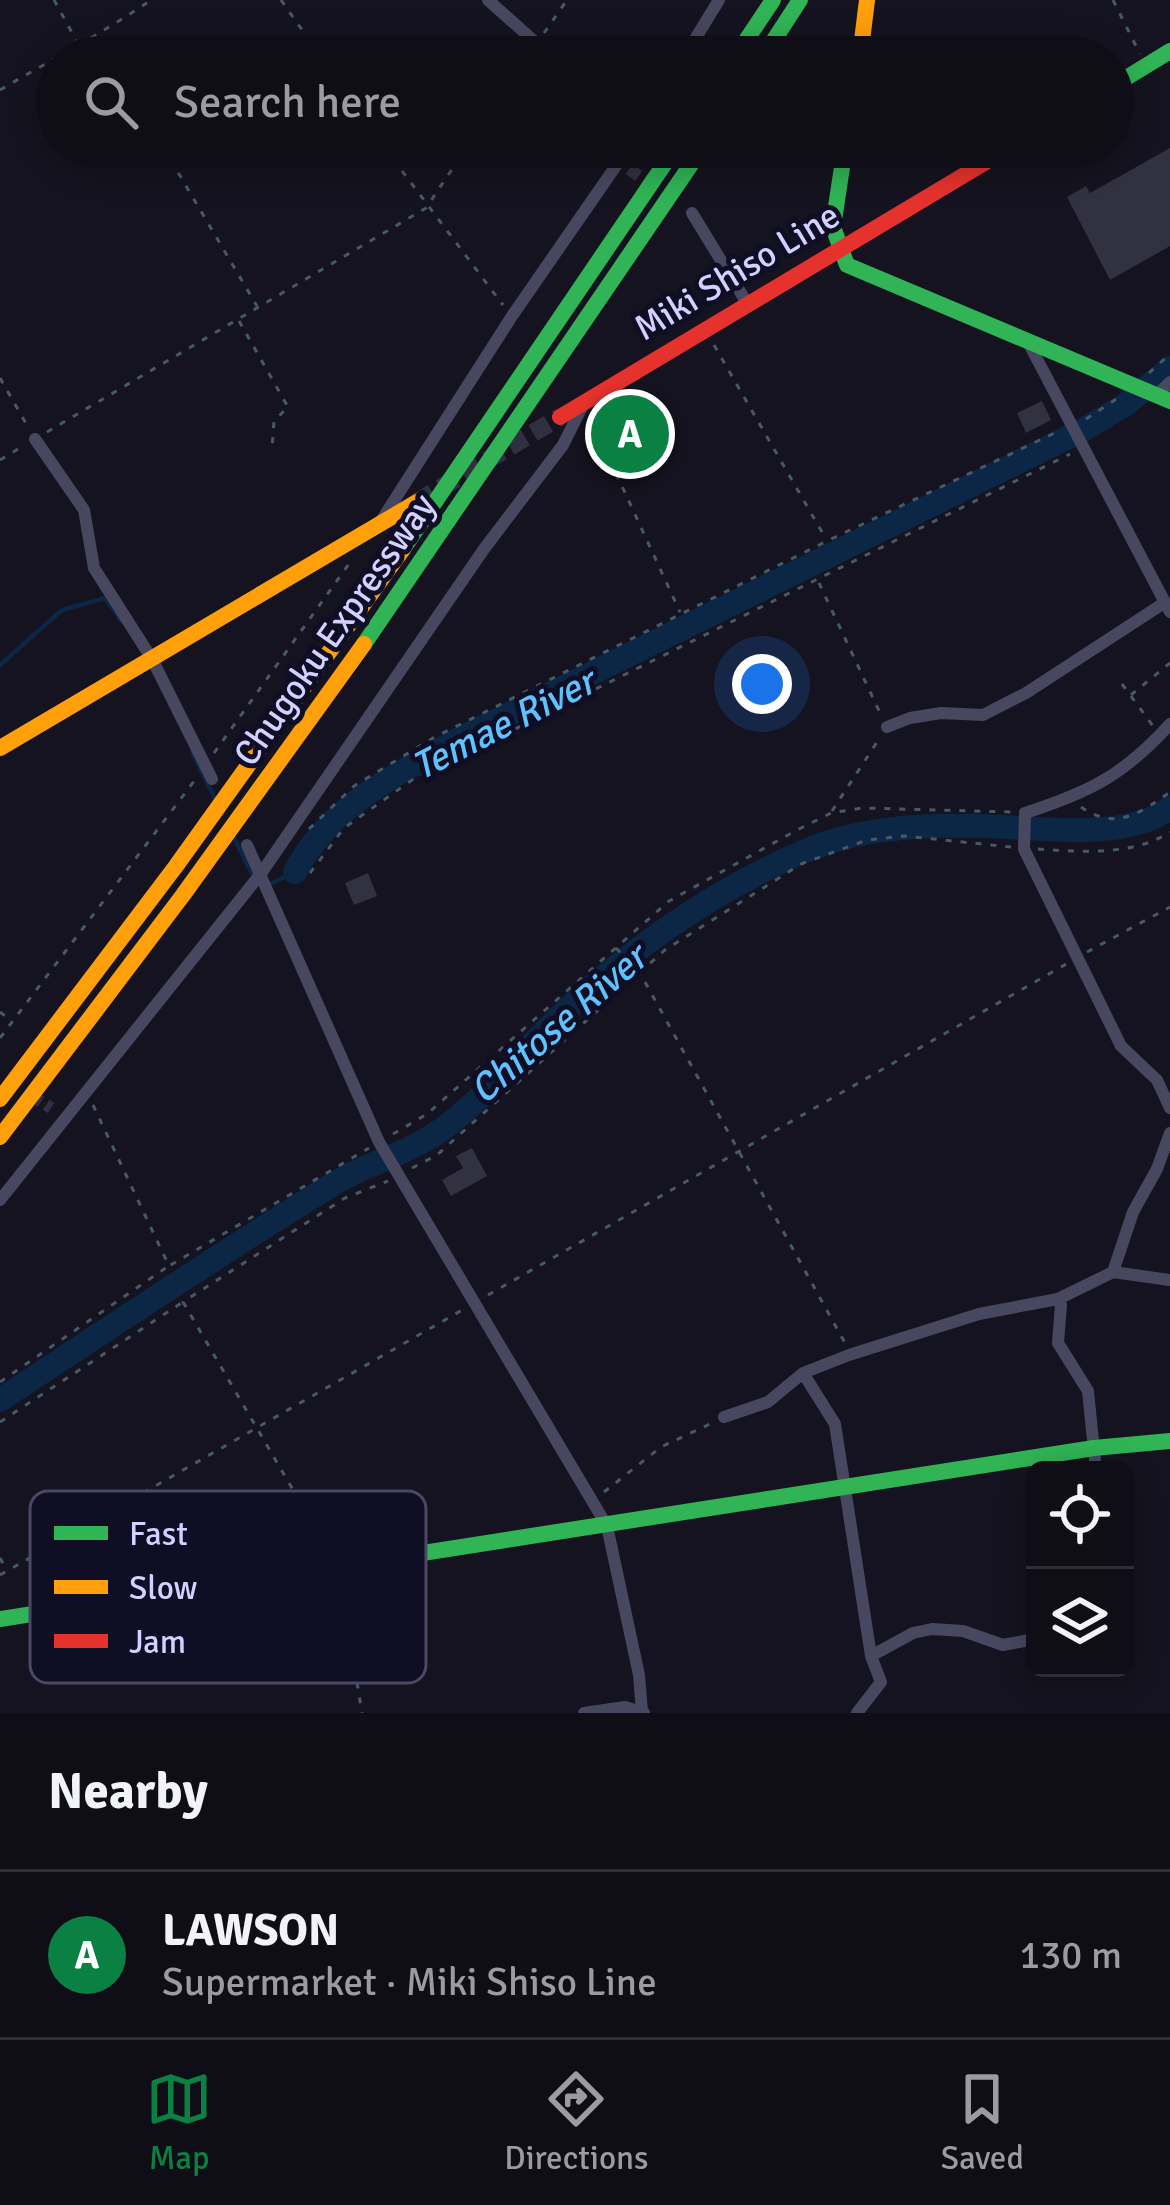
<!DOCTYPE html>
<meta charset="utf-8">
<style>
body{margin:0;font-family:Signika,sans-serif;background:#1d1c24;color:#f1f3f6}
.controls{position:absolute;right:36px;bottom:36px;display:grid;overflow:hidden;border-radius:18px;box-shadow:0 6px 30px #0003}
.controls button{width:108px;height:108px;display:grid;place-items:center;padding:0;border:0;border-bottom:3px solid #2f2e36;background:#0f0e17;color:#f1f3f6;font:60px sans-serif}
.you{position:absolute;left:762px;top:684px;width:42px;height:42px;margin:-30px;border:9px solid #fff;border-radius:50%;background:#1a73e8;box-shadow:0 0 0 18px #1a73e833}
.badge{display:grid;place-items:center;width:78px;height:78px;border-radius:50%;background:#0b8043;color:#fff;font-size:39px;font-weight:700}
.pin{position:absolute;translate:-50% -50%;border:6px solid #fff;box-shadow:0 3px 12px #0006}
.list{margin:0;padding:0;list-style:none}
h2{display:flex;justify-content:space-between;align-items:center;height:156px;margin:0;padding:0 48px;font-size:51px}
h2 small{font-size:39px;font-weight:400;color:#9b9ca1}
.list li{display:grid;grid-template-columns:78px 1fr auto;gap:36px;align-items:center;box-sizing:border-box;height:168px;padding:0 48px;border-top:3px solid #2f2e36}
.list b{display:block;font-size:45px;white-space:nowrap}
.list p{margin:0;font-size:39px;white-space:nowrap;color:#9b9ca1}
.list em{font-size:39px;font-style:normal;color:#9b9ca1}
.icon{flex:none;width:66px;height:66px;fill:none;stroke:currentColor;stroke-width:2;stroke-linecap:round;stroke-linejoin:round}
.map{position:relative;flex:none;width:1170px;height:1713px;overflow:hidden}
.search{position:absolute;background:#0f0e17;box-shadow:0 6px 30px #0003;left:36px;right:36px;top:36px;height:132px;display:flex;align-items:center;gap:30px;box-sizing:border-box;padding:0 42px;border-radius:66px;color:#9b9ca1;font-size:45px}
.sheet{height:324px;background:#0f0e17}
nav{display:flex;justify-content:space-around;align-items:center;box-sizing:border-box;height:168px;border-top:3px solid #2f2e36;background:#0f0e17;font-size:33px;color:#9b9ca1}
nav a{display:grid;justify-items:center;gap:6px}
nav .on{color:#0b8043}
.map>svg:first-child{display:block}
</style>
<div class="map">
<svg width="1170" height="1713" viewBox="0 0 1170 1713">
<rect width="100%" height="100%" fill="#14131f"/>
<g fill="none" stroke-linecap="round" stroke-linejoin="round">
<path stroke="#0c2646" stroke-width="4.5" d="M0 665 62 610 105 598 121 621
M192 752 216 801
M234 838 253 876
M268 885 295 872"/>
<path stroke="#0c2646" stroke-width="24" d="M295 872C329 806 395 776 457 740L1083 430 1125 405 1170 368
M0 1400C111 1327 222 1252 335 1183 372 1161 414 1152 448 1125 493 1089 529 1044 572 1005 640 942 720 888 805 851 858 828 919 825 975 826 1031 826 1123 843 1170 808"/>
</g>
<path fill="#323141" d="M1170 148V246L1110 280 1067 197 1086 186 1090 193Z
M1042 401 1051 420 1026 433 1017 413Z
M637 420 650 442 624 457 611 435Z
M368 873 377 896 354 905 345 883Z
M472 1148 487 1176 451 1196 442 1180 463 1168 456 1156Z"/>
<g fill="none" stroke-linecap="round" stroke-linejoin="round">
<path stroke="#303041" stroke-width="12" stroke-dasharray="12 6" stroke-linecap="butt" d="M629 169 652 185
M31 1095 51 1108"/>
<path stroke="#303041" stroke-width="18" stroke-dasharray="18 9" stroke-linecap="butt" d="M417 502 560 417"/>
<path stroke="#485966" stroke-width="3" stroke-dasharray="6 9" stroke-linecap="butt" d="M54 0 76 40
M281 0 321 57
M1113 0 1140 54
M544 33 567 0
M100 37 110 57
M0 90C51 60 103 33 151 0
M163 147 257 306
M384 147 503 305
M929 147 943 171
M239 321 288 407 274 421 272 449
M714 345 826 539
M1149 373 1170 354
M0 378 28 427
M591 419 680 612
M1086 419 1118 398
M47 432 426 208 467 147
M0 460 23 446
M819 583 881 715
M1122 684 1153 726
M1131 695 1170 663
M214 753 351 561
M1081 807C1115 831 1139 814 1170 792
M832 811 879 739
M309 829 354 786 433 738 827 541 1061 430
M1038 849C1080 852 1134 856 1170 832
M310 873 344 828 412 780 1070 454
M616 948 640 973 845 1343
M1087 952 1170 907
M0 1012 12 1021
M0 1038 198 776
M93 1105 169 1266 369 1148
M393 1134 427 1114 669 901 797 830 831 813 862 808 1012 812
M412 1168 437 1155 665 950 801 864 867 840 904 836 1011 847
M488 1295 1068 963
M0 1382 167 1267
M0 1422 183 1302
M604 1492 661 1447 712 1423
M330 1553 183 1302 345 1198 388 1181
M0 1558 6 1569
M0 1575 464 1309
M340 1579 362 1713"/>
<path stroke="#474860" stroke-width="12" d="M488 0 552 57
M684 57 719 0
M692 213 747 303
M1028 342 1170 612
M1157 395 1170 382
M35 439 84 510 94 568 152 659 212 779
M381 521 512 316 629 147
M1170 724C1124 775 1090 792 1025 813L1024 849 1121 1046 1157 1080 1170 1108
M887 727 910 718 941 713 983 715 1026 693 1164 603
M247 845 379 1142 607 1526 639 1675 642 1712
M0 1200 262 872 484 549 563 445 584 403
M1113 1272 1133 1212 1157 1169 1170 1133
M1058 1299 1061 1305 1058 1343 1088 1391 1096 1470
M803 1373 835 1424 871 1656 881 1682 857 1713
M724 1417 768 1402 803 1373 849 1355 979 1314 1058 1299 1113 1272 1170 1280
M871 1656 913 1633 932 1629 963 1631 1003 1645 1035 1639
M584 1713 625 1707 644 1713"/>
<path stroke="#30b455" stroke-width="16" d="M735 57 773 0
M763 57 800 0
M1113 86 1170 51
M845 147 833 227 847 265 1170 401
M403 549 676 147
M364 644 703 147
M0 1619 1094 1448 1170 1441"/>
<path stroke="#ff9f0a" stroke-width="16" d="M860 57 867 0
M0 748 417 502
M0 1099 176 866 403 549
M0 1137 183 895 364 644"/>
<path stroke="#e5322d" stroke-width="16" d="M560 417 1011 147"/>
</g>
<g text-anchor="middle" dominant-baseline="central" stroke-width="10" stroke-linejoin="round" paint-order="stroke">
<g font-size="36" fill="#d2d1ff" stroke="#100e24">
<text transform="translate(737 272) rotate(-31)">Miki Shiso Line</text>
<text transform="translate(335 630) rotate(-55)">Chugoku Expressway</text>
</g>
<g font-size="39" font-style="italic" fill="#5fc2ff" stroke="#100e24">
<text transform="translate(503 724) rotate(-27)">Temae River</text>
<text transform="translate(558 1024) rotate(-41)">Chitose River</text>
</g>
</g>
<rect x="30" y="1491" width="396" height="192" rx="18" fill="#100e24" stroke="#4a4866" stroke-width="3"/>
<rect x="54" y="1526" width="54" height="14" fill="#30b455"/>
<rect x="54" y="1580" width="54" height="14" fill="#ff9f0a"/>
<rect x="54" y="1634" width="54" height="14" fill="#e5322d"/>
<g font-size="33" fill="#d2d1ff">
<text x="129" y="1545">Fast</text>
<text x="129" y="1599">Slow</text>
<text x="129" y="1653">Jam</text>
</g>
</svg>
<div class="controls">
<button><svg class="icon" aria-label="locate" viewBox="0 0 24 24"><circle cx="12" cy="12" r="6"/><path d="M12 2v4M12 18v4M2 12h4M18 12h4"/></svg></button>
<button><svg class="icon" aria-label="layers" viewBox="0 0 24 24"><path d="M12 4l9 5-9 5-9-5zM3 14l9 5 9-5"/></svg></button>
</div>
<div class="you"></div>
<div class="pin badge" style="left:630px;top:434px">A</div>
<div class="search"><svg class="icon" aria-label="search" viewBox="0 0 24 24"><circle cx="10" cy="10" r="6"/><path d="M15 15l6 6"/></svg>Search here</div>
</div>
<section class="sheet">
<h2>Nearby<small></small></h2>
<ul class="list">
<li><span class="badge">A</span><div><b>LAWSON</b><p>Supermarket · Miki Shiso Line</p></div><em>130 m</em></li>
</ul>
</section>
<nav>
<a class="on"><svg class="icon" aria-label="map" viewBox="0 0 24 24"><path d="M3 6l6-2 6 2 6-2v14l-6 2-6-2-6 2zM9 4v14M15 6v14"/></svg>Map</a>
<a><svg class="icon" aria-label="directions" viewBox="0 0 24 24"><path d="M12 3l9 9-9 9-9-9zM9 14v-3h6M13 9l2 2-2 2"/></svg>Directions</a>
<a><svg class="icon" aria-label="saved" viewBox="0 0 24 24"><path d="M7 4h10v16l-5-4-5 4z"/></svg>Saved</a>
</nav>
